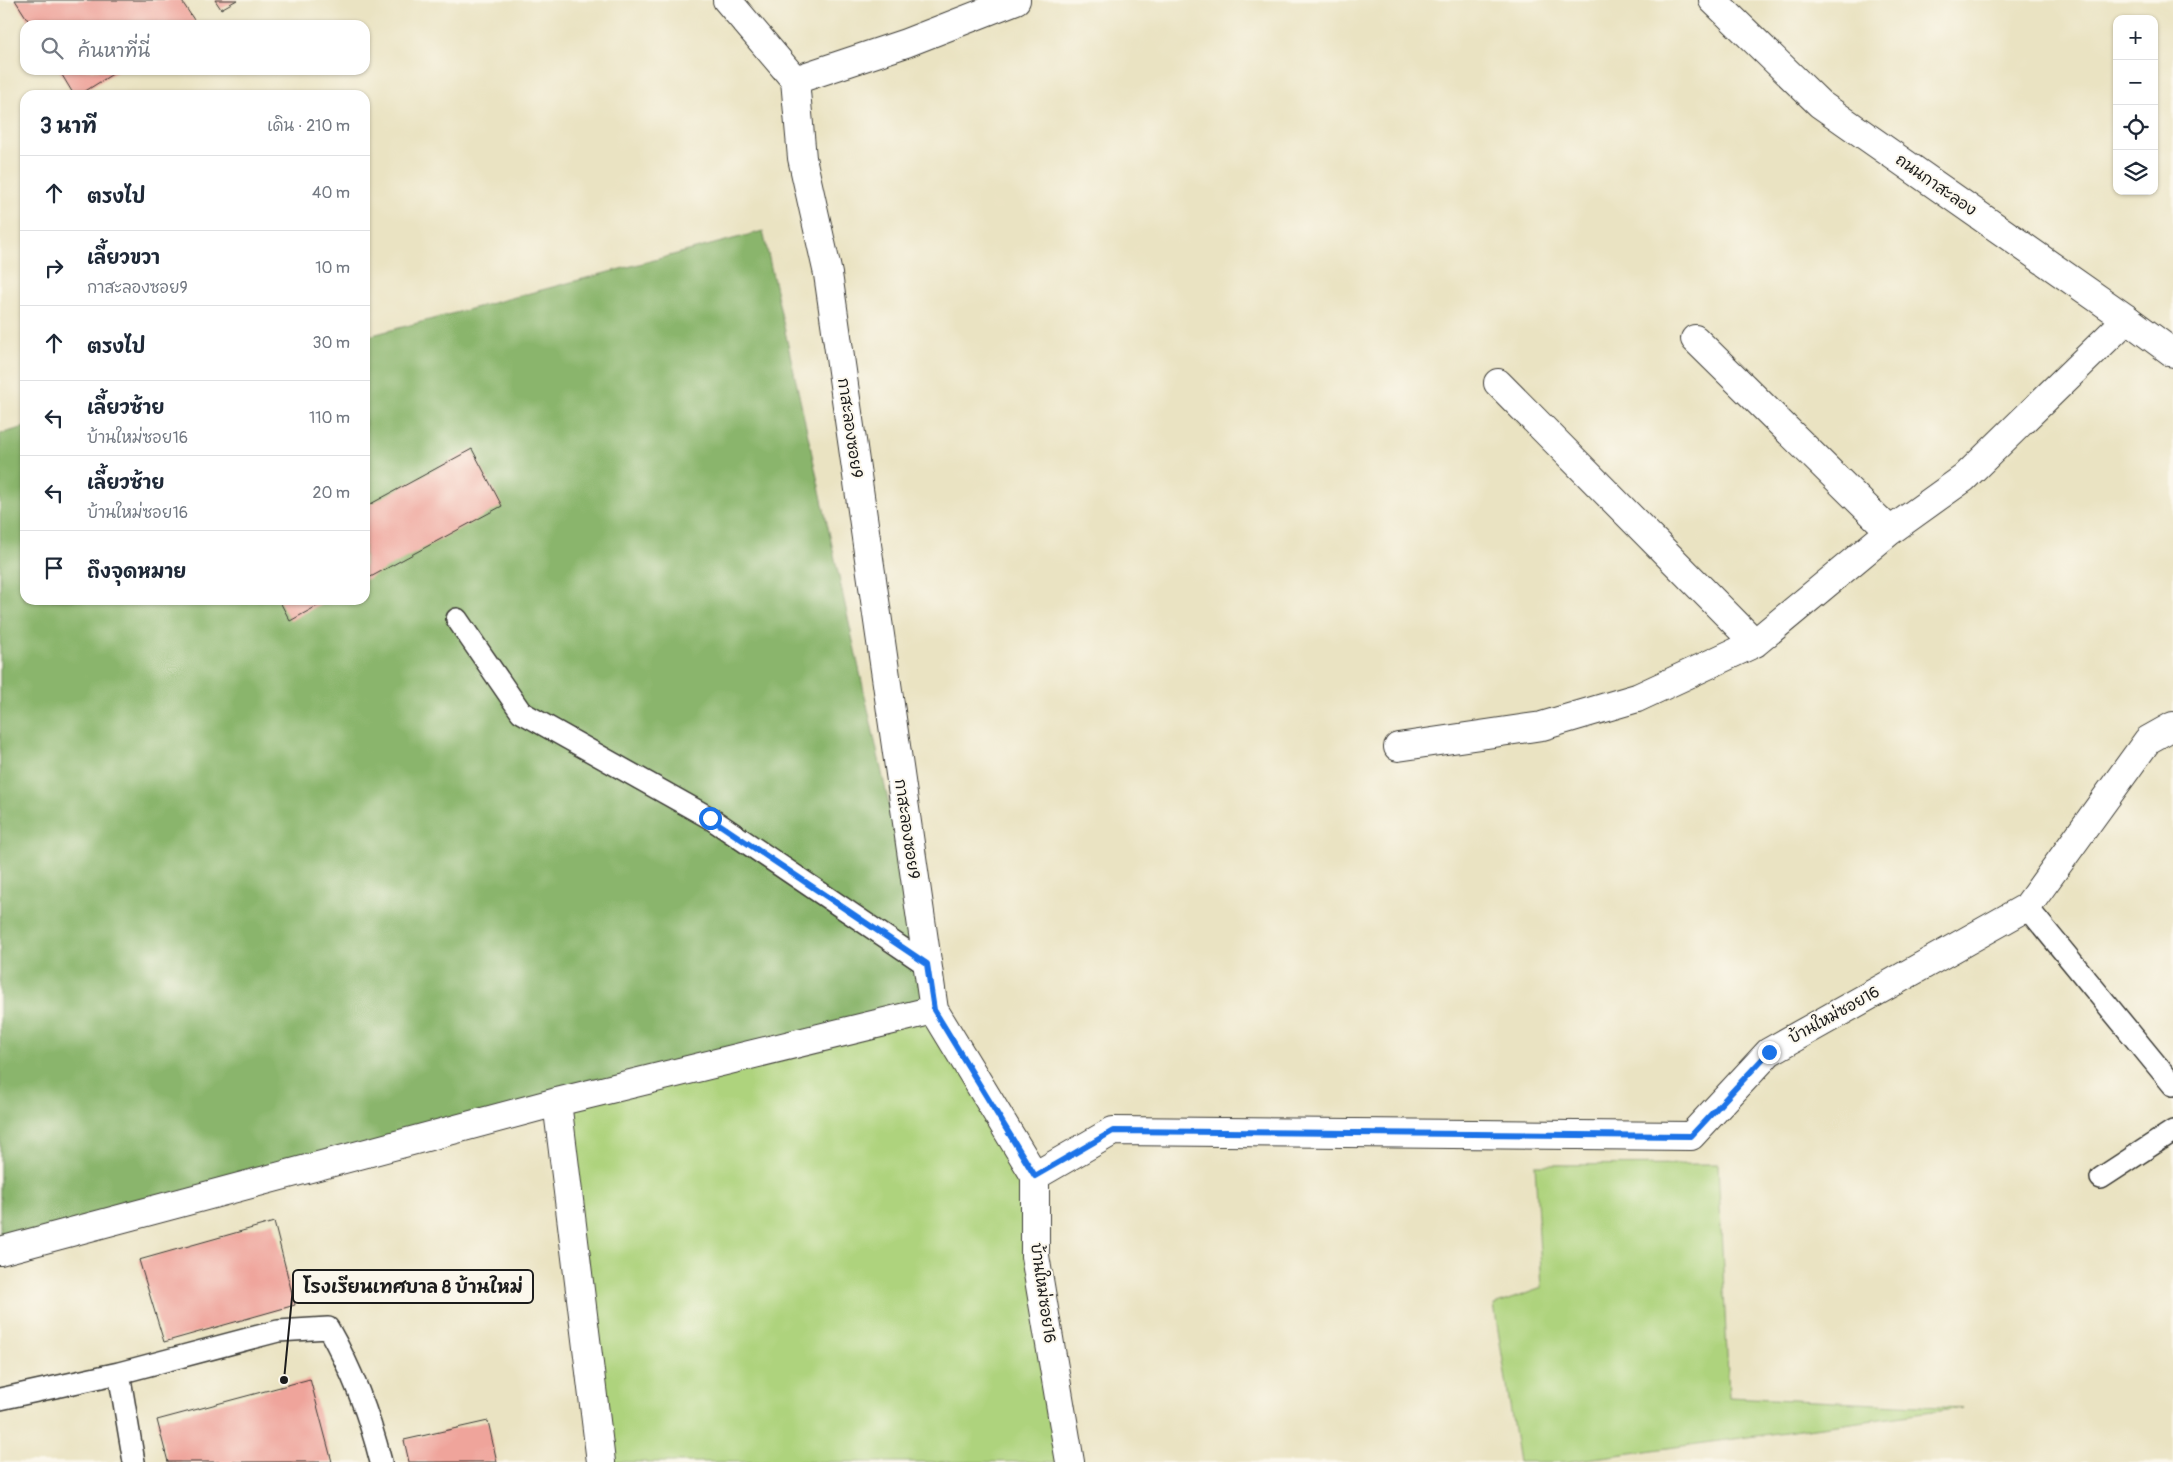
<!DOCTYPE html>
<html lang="th">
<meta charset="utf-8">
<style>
body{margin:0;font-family:Pangolin,"Playpen Sans Thai",sans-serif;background:#f2f2f3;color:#1f2937}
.controls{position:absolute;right:15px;top:15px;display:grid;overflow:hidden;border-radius:10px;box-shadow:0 1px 4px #0004}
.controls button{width:45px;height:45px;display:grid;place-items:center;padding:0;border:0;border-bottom:1px solid #e0e1e3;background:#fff;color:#1f2937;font:25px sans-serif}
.stop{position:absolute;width:15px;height:15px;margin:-11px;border:4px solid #1a73e8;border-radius:50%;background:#fff}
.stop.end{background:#1a73e8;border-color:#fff;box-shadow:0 1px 5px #0008}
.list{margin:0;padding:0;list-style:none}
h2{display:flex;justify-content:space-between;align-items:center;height:65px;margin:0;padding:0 20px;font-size:21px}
h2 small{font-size:16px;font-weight:400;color:#747a83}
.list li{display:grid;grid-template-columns:32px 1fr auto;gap:15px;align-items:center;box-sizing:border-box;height:75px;padding:0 20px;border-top:1px solid #e0e1e3}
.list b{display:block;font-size:19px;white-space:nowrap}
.list p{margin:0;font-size:16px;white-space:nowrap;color:#747a83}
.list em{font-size:16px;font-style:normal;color:#747a83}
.icon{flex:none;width:28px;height:28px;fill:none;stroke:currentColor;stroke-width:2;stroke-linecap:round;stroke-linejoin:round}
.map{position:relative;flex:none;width:2173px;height:1462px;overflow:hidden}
.search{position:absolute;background:#fff;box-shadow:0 1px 4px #0004;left:20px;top:20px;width:350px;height:55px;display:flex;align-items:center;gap:12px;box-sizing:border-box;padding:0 18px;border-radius:15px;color:#747a83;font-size:19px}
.panel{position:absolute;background:#fff;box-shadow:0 1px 4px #0004;left:20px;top:90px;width:350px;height:515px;border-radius:15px}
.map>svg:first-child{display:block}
</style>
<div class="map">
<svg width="2173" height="1462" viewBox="0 0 2173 1462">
<rect width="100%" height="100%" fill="#fbf7ec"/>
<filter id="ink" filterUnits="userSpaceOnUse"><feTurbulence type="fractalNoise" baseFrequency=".02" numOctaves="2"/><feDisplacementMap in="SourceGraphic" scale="10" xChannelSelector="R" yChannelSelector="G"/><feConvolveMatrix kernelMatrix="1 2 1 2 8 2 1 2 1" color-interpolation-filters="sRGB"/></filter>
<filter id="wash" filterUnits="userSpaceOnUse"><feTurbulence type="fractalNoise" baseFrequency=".0096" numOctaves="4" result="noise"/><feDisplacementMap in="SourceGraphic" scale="20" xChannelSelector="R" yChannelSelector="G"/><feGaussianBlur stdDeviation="1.12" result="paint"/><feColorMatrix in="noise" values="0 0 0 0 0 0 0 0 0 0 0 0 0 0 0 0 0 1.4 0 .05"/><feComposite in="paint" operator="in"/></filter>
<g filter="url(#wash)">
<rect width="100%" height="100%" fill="#eae3c2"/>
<path fill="#aed37d" stroke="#65784c" d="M934 1010 1035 1176 1070 1462H597L557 1102Z
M1718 1164 1729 1397 1962 1408 1565 1462H1519L1494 1305 1542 1288 1535 1165Z"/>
<path fill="#8ab56c" stroke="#536844" d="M763 231 934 1010 0 1252V434L25 427V600H365V337Z"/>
<g id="blocks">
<path fill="#efa49b" d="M15 0H181L196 23 192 25H31Z
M215 0H237L221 9Z
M59 70H119L79 95H74Z
M472 449 502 506 365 580V507Z
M279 600H328L290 621Z
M274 1222 295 1305 164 1342 139 1260Z
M310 1379 332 1462H168L157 1420Z
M488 1421 497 1462H409L404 1440Z"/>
</g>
</g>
<g filter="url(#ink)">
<use href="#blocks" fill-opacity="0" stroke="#3b3a35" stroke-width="1"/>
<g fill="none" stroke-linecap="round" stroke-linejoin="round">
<g stroke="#3b3a35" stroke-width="24">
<path id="service" d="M457 619 521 712 710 818 927 965
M2027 907 2173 1085
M2101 1178 2173 1131
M0 1399 119 1373
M134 1462 119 1373 278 1331 328 1328C352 1370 369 1414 381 1462"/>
</g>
<g stroke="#3b3a35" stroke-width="30">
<path id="minor" d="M727 0 795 80
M1016 0 906 43 795 80 802 158 828 274 934 1010 1035 1176
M1695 339 1890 531
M1498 383 1755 643
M1398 747 1542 726 1637 698 1755 643 1890 531 1964 478 2127 319
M557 1102 601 1462
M0 1251 557 1102 934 1010
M1070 1462 1035 1256V1176L1113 1131 1691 1136 1769 1052 2027 907 2148 740 2173 726"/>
</g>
<g stroke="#3b3a35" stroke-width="30">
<path id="tertiary" d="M1713 0 1820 104 2127 319 2173 353"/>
</g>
<use href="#service" stroke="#fff" stroke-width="21"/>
<use href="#minor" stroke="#fff" stroke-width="28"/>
<use href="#tertiary" stroke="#fff" stroke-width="28"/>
</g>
</g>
<g fill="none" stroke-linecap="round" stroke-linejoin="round" filter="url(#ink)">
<path stroke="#1a73e8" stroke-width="6" d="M710 818 927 964 934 1010 1035 1176 1113 1131 1691 1136 1769 1052"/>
</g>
<g text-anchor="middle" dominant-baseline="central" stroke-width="4" stroke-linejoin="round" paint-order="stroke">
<g font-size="16" fill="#1c1c1c" stroke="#fbf7ec">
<text transform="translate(1936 185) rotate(35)">ถนนกาสะลอง</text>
<text transform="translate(850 428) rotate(82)">กาสะลองซอย9</text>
<text transform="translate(907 829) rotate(82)">กาสะลองซอย9</text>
<text transform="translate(1834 1015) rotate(-29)">บ้านใหม่ซอย16</text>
<text transform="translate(1043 1293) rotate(82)">บ้านใหม่ซอย16</text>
</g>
</g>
<path fill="none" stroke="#1c1c1c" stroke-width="2" d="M284 1380L293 1287"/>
<circle fill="#1c1c1c" stroke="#fbf7ec" stroke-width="2" cx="284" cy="1380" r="5"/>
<rect fill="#fbf7ec" stroke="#1c1c1c" stroke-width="2" x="293" y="1270" width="240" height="33" rx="5"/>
<g font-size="18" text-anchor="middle" font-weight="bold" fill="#1c1c1c">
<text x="413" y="1293">โรงเรียนเทศบาล 8 บ้านใหม่</text>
</g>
</svg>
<div class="controls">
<button>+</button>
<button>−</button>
<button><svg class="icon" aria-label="locate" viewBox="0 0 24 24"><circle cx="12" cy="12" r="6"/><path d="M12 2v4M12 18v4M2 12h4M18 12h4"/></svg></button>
<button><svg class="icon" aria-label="layers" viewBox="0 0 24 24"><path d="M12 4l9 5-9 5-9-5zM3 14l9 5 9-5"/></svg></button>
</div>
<div class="stop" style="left:710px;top:818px"></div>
<div class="stop end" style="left:1769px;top:1052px"></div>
<div class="search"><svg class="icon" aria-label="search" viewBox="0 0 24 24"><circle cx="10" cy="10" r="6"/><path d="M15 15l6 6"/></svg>ค้นหาที่นี่</div>
<section class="panel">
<h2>3 นาที<small>เดิน · 210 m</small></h2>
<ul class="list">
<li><svg class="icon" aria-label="ahead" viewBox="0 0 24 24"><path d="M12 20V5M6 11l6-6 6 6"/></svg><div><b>ตรงไป</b></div><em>40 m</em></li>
<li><svg class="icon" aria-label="right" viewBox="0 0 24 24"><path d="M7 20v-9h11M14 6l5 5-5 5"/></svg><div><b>เลี้ยวขวา</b><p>กาสะลองซอย9</p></div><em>10 m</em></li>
<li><svg class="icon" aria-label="ahead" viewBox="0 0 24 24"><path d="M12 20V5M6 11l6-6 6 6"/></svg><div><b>ตรงไป</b></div><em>30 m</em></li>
<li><svg class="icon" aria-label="left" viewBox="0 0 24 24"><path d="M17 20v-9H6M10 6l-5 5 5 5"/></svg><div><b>เลี้ยวซ้าย</b><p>บ้านใหม่ซอย16</p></div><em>110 m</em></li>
<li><svg class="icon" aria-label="left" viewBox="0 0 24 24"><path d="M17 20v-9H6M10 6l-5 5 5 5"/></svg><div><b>เลี้ยวซ้าย</b><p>บ้านใหม่ซอย16</p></div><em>20 m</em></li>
<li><svg class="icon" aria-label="arrive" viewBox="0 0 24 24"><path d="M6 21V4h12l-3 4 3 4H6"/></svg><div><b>ถึงจุดหมาย</b></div></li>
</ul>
</section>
</div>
